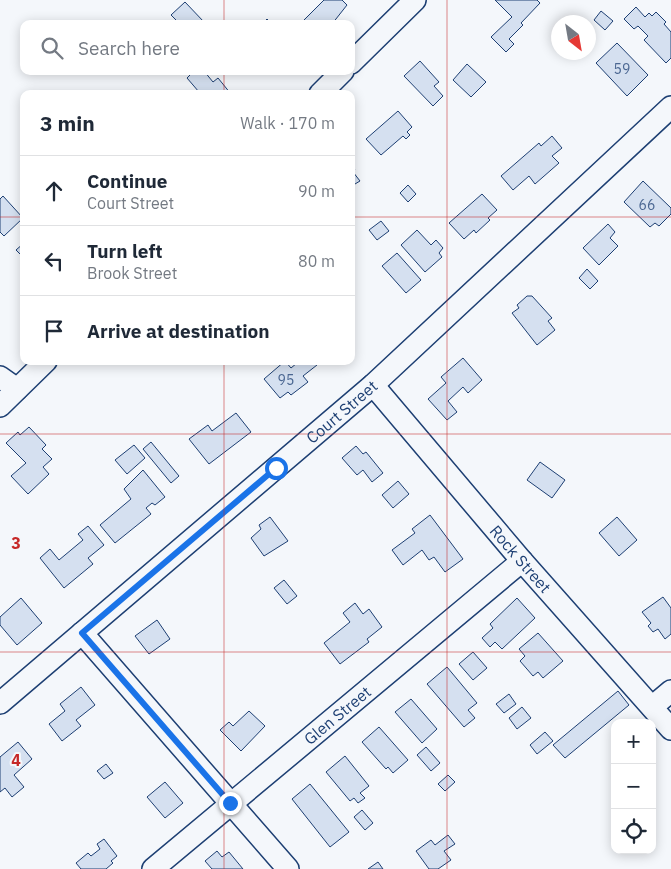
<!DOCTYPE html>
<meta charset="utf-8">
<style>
body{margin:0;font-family:"IBM Plex Sans",sans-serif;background:#f6f6f7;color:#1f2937}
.controls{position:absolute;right:15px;bottom:15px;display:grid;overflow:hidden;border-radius:10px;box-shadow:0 2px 12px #0003}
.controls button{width:45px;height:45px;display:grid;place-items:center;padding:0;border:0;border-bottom:1px solid #e0e1e3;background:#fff;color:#1f2937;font:25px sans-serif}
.compass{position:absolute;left:551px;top:15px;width:45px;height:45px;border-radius:50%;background:#fff;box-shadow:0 2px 12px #0003;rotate:149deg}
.stop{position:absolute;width:15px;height:15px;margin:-11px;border:4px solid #1a73e8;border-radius:50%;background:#fff}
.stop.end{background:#1a73e8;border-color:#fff;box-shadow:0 1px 5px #0008}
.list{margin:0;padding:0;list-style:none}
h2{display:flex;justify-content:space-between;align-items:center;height:65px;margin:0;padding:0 20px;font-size:21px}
h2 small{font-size:16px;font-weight:400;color:#747a83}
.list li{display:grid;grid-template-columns:32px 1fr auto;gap:15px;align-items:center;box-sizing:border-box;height:70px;padding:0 20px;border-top:1px solid #e0e1e3}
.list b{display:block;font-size:19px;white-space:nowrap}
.list p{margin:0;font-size:16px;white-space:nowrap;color:#747a83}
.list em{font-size:16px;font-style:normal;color:#747a83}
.icon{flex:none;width:28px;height:28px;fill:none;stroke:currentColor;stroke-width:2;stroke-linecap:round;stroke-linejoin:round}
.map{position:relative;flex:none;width:671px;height:869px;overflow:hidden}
.search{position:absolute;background:#fff;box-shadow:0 2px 12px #0003;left:20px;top:20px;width:335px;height:55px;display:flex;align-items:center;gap:12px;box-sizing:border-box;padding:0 18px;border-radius:10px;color:#747a83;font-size:19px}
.panel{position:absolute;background:#fff;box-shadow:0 2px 12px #0003;left:20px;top:90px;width:335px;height:275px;border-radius:10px}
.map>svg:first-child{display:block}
</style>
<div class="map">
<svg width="671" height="869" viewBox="0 0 671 869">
<rect width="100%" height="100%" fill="#f4f7fb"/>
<path fill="#d5e0f0" stroke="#1d3f73" d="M324 0H342L347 5 332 24H304L302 22Z
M495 0H537L540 3 521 23 523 25 509 39 514 44 506 52 491 37 512 17Z
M185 2 204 22 203 24H180L171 15Z
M636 7 645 17 649 13 652 16 656 12 666 22 664 24 671 32V58L666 63 644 40 648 36 638 26 634 29 624 19Z
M601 11 613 21 605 30 594 20Z
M267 19 272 24H262Z
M617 43 648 75 627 96 596 63Z
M420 61 439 82 434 86 443 96 433 106 404 76Z
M467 64 486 82 471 97 453 80Z
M187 71H204L213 82 218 78 231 94H202L201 90 199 92 187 78 190 75Z
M398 111 412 127 407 132 410 135 406 139 403 136 381 155 366 139Z
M552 136 562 148 552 156 559 163 535 184 529 176 513 190 501 176 539 143 541 146Z
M351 165 355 170 353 172 360 181 355 184 351 183Z
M643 181 671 208V214L659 226 655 223 650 227 624 202Z
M408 185 416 194 408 202 400 193Z
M482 194 497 210 488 218 490 220 476 233 474 230 464 239 449 223Z
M3 196 23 218 4 236 0 232V199Z
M381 221 389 231 377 240 369 230Z
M608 224 615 232 610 238 618 246 599 265 583 248Z
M417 230 431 245 436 240 443 248 439 253 442 257 425 272 401 245Z
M24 243V256L23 257 16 250Z
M397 253 421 280 406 293 382 266Z
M587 269 598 281 590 289 579 278Z
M527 296H532L552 318 548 321 555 330 537 345 512 313 519 308 517 305Z
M463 358 482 380 468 393 463 387 448 401 457 412 447 420 428 399 446 383 441 377Z
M285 361 291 368 297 363 295 361H314L317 365 303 376 308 382 291 395 288 392 280 398 264 379Z
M236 413 251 432 209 464 189 439 208 425 212 431Z
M29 427 46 445 42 449 52 459 43 467 49 474 28 494 11 476 26 463 6 443 18 432 20 435Z
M151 442 179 476 171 483 143 449Z
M134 445 145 458 127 474 115 460Z
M356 446 363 454 366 452 383 473 372 482 363 470 357 475 342 458Z
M540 462 565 480 552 498 527 480Z
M143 470 165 497 155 505 152 503 146 508 151 514 115 543 100 525 131 499 124 489Z
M398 481 409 494 393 508 382 495Z
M430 515 463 559 445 572 434 557 429 560 422 550 403 565 392 550 415 533 412 529Z
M270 517 288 541 264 556 251 538 261 529 259 525Z
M617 517 637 540 619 556 599 533Z
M88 526 104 545 88 558 93 564 64 588 40 558 50 549 59 560 83 540 78 534Z
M284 580 297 596 287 604 274 588Z
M663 597 671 608V634L665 639 658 629 653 632 648 626 651 623 642 612Z
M21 598 42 623 17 645 0 625V617Z
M517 598 535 618 502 649 495 642 490 647 482 638 493 628 490 624Z
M355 603 363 614 369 609 382 627 367 639 369 642 340 664 324 643 350 622 343 613Z
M157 620 170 639 149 654 135 636Z
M538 633 563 661 543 678 538 672 533 676 520 661 525 656 519 649Z
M473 652 487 668 473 680 459 664Z
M447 667 477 703 468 710 475 718 464 727 427 684Z
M81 687 95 705 76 720 81 726 62 741 49 724 65 711 60 704Z
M618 691 629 705 565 758 553 745Z
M509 694 516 704 504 713 496 704Z
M411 699 437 729 422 743 395 712Z
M522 707 531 718 517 729 509 718Z
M249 711 265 726 241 751 220 730 229 722 233 726Z
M379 727 408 760 393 773 388 767 386 769 362 742Z
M545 732 553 741 537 754 530 745Z
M18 742 32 759 14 775 24 787 12 797 5 788 0 792V757Z
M426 747 440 763 431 771 417 755Z
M345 756 369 786 360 793 365 798 358 803 354 798 350 801 326 772Z
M106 764 113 773 104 779 97 771Z
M448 775 455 782 445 791 438 784Z
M165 782 183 803 165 818 147 797Z
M310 784 349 832 330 847 292 799Z
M362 810 373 823 365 830 354 817Z
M448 835 455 844 444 851 451 860 438 869H429L416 851 431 840 435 845Z
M104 839 117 856 111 861 113 863 106 869H81L76 863 88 853 91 856 100 849 97 844Z
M217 851 222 857 229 852 243 869H212L205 861Z
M378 862 383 869H368Z"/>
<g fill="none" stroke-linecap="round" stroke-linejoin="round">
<g stroke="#1d3f73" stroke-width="24">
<g id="minor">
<path d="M351 63 415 0"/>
<path d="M320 94 343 71"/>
<path d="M0 377 17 389"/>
<path id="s1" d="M373 385 522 561 671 729"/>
<path d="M0 406 46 361"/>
<path d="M82 633 288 869"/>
<path id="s2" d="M0 703 373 385 671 107"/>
<path d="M652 707 671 691"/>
<path id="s3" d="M153 869 522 561"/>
</g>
</g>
<use href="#minor" stroke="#f4f7fb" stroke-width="21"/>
</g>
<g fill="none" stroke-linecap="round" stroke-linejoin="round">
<path stroke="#1a73e8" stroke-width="6" d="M230 803 82 633 276 468"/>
</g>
<path fill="none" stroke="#c62828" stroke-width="1" stroke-opacity="0.55" d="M224 0V24M447 0V869M224 71V94M0 217H24M351 217H671M224 361V869M0 434H671M0 652H671"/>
<g text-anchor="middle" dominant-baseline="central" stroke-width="4" stroke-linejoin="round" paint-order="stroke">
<g font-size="14" fill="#4b6792">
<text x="622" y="69">59</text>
<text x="647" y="205">66</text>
<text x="286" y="380">95</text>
</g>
<g font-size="16" fill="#1d3f73" stroke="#f4f7fb">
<text stroke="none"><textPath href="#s2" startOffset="449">Court Street</textPath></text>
<text stroke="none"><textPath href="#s1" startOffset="228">Rock Street</textPath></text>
<text stroke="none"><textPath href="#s3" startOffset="240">Glen Street</textPath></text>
</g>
</g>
<g font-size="16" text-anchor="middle" font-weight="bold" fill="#c62828" stroke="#f4f7fb" stroke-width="4" stroke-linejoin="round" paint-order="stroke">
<text x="16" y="549">3</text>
<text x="16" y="766">4</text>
</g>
</svg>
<div class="controls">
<button>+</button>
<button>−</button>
<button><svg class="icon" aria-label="locate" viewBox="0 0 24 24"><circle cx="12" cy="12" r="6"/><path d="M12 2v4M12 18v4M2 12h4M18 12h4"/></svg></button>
</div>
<svg class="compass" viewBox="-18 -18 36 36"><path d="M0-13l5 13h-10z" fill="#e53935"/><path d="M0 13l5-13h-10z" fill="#747a83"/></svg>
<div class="stop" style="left:276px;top:468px"></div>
<div class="stop end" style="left:230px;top:803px"></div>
<div class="search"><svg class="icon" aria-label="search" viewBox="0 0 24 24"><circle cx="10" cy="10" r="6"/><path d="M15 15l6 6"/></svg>Search here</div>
<section class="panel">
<h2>3 min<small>Walk · 170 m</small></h2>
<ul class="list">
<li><svg class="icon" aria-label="ahead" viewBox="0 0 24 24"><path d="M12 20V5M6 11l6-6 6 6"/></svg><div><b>Continue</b><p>Court Street</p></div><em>90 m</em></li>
<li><svg class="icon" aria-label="left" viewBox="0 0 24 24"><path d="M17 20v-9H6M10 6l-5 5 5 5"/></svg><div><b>Turn left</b><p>Brook Street</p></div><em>80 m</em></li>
<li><svg class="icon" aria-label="arrive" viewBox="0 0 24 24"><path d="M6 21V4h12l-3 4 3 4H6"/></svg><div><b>Arrive at destination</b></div></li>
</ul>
</section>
</div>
